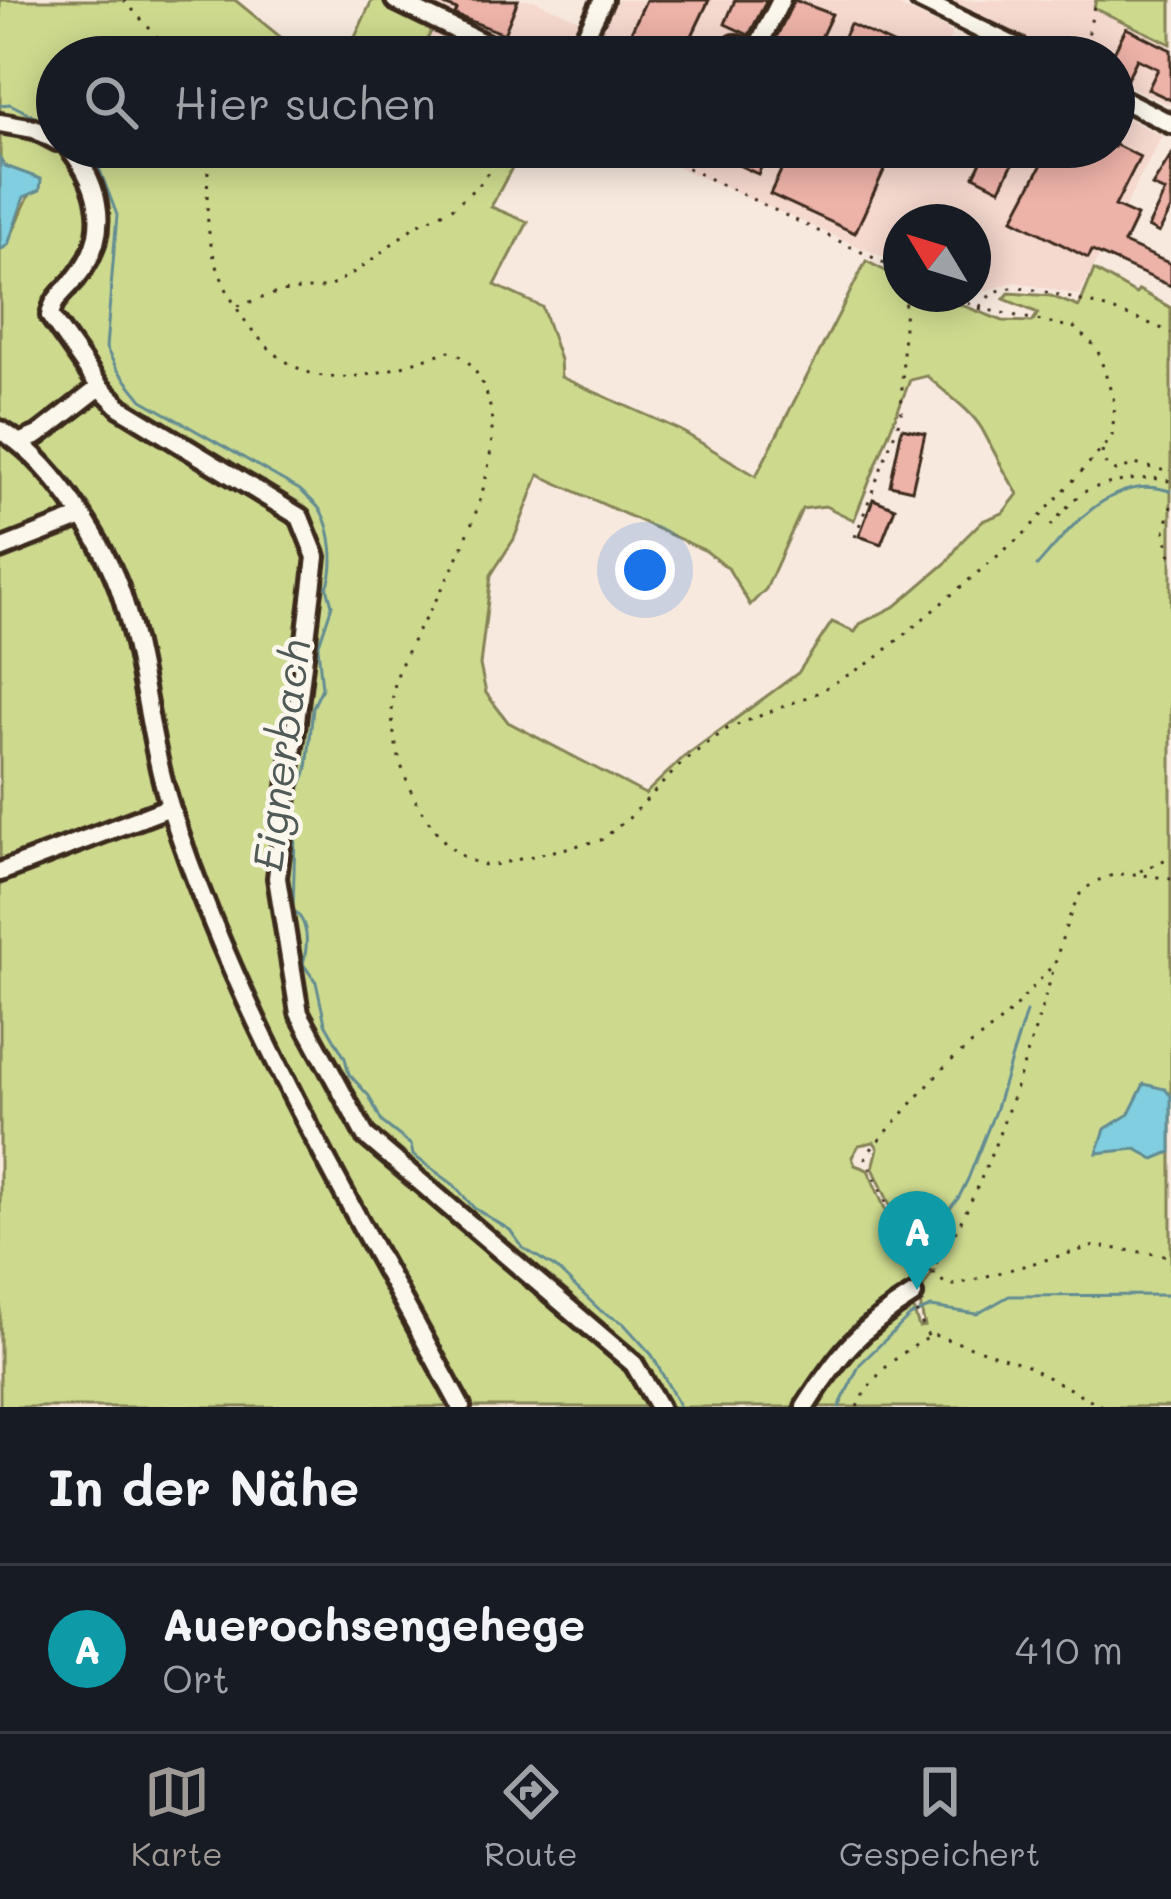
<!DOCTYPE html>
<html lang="de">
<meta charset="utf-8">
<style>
body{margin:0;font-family:Mali,sans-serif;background:#20242c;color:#f1f3f6}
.compass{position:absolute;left:883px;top:204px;width:108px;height:108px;border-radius:50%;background:#171b24;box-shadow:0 6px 30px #0003;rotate:308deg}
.you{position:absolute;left:645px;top:570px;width:42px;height:42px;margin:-30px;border:9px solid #fff;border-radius:50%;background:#1a73e8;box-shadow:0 0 0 18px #1a73e833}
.badge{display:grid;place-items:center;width:78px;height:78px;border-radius:50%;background:#9f9995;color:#fff;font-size:39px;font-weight:700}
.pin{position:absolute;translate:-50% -99px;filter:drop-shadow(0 3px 6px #0008)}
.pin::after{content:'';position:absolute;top:63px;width:42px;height:36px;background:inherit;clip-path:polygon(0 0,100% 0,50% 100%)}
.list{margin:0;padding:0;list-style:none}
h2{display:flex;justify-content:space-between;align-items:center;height:156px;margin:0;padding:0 48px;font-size:51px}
h2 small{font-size:39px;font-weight:400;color:#9ea1a6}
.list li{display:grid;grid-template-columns:78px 1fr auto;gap:36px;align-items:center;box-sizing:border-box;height:168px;padding:0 48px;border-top:3px solid #363941}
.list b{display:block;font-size:45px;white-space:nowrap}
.list p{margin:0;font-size:39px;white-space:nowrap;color:#9ea1a6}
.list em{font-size:39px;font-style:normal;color:#9ea1a6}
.icon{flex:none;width:66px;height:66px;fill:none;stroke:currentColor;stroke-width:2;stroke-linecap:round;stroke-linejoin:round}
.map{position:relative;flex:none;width:1171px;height:1407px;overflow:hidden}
.search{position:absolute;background:#171b24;box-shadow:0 6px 30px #0003;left:36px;right:36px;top:36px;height:132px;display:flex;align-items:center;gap:30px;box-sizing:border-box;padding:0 42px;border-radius:66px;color:#9ea1a6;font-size:45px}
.sheet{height:324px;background:#171b24}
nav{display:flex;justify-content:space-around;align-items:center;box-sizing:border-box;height:168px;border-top:3px solid #363941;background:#171b24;font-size:33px;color:#9ea1a6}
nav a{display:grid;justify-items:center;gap:6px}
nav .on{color:#9f9995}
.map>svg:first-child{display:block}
</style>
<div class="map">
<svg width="1171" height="1407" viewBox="0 0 1171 1407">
<rect width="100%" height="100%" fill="#f8e9de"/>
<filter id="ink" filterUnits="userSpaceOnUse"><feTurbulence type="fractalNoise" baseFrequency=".00833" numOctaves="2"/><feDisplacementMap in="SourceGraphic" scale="24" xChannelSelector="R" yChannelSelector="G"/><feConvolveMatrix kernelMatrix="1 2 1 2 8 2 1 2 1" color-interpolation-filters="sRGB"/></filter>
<g filter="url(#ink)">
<path fill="#f5d8ce" d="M383 0H533L584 22 595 0H887L953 32 941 57H424L422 51 433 27Z
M951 0H1096L1094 8 1171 44V106L1114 79V57H1066Z
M1114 112 1162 136 1079 295 1015 282 973 294V222H901V265L632 147H1114Z"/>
<path fill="#cdda8e" stroke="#848256" stroke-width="3" fill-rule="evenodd" d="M0 0H235L305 57H57V147H523L491 207 528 222 495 285 542 307 560 360 561 377 680 430 756 476 866 261 901 279V294H933L1003 321 1032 322 1038 313 1004 299 1009 293 1051 296 1079 307 1094 270 1136 294 1139 290 1171 308V1407H0V250C16 238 21 201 40 179L5 166 0 159ZM927 376C944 392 970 409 982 429 994 451 1003 471 1018 494L1003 513 982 521 962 541 947 562 897 605 860 624 855 632 832 622 798 673 684 757 645 794 508 722 486 693 480 665 491 575 514 539 539 475 706 551 728 568 750 605 766 589 802 509 825 506 854 520 910 380ZM874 1142 878 1148 873 1168 920 1271H934C917 1292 918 1301 925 1326L919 1327 911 1303 916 1280 868 1170 855 1165 852 1157 859 1145Z
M372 0H383L433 27 422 51 424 57H346Z
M1096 0H1171V44L1094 8Z"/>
<path fill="#80cedf" stroke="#648c92" stroke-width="3" d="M0 159 5 166 41 179 40 190 24 197 8 245 0 250Z
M1144 1084 1165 1089 1171 1096V1152L1154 1159 1136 1149 1097 1153 1105 1129 1129 1114Z"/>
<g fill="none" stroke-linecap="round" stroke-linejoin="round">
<path stroke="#648c92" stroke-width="3" d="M0 105 10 104 57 128
M91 147 117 215 106 348 117 369 142 400 300 490C306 496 316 503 321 511 332 530 336 568 327 587L332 605 318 647 322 688 313 707 307 770 296 796 293 910C310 923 308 945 303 964L316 982 325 1023 345 1058 349 1074 369 1096 382 1122 411 1145 413 1155 454 1185 474 1208 510 1230 523 1248 556 1268 601 1311 623 1323 652 1355 680 1407
M1037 566C1070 528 1113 472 1170 491
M918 1249 959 1197 968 1179 995 1111 1026 1012
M839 1407 860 1364 910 1316 931 1307 977 1314 1009 1296 1171 1295"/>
</g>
<path fill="#edb2a8" stroke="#3b2a1e" stroke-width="3" d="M432 0H518L504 34 455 15 457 10Z
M646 0H709L682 57H594L604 37 624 47Z
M735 0H767L749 35 725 24Z
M794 0 832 14 812 57H767Z
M850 24 921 57H834Z
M1126 28 1171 50V100L1148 89 1158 69 1137 59 1127 79 1114 73V52Z
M1114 144 1140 157 1115 206 1137 216 1124 243 1171 264V286L1092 251 1088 258 1013 219 1051 147H1114Z
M723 147H771L758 174 719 156Z
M792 147H895L855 233 770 194Z
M988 147H1021L1000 189 974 176Z
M1171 156V209L1159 233 1148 227 1165 192 1152 186Z
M902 428 925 433 912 490 890 485Z
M873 499 895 508 881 544 859 536Z"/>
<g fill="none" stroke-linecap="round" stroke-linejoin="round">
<g stroke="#3b2a1e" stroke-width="26">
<path id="minor" d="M395 0 512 57
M920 0 1037 57
M735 45 755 52 781 0
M575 57 603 0
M1114 95 1171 124
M0 123 34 129 57 141
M69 147C101 187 112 234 76 278 64 292 53 298 50 316L100 387 121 408 300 517 316 557 277 878 299 1013 365 1135 634 1364 659 1407
M0 430C49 458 99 534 119 587 144 658 148 737 171 809 239 1020 356 1212 461 1407
M21 442 38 435 100 387
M0 549 82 517
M0 872 170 807
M805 1407C838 1355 860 1328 913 1295"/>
</g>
<path stroke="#3b2a1e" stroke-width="3" stroke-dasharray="3 9" stroke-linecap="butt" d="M124 0 175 57
M1084 57 1095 0
M209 147C208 181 204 215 212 249 225 303 270 373 331 377 370 380 412 362 449 351 465 355 473 366 481 381 511 435 473 530 446 581 429 616 402 650 394 688 387 727 401 778 422 811 440 839 456 860 490 866L601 840 629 818 684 761 727 729 817 693 874 660 1026 532 1102 449 1112 436 1115 404 1097 348 1075 328 978 308 949 294
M644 147 901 271
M887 265 901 282
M238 306 280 292 329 287 361 268 415 226 451 209 480 184 505 147
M980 307C988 295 997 289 1012 288 1043 286 1143 318 1171 333
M1102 451 1105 463 1116 471 1134 464 1171 472
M1171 506 1165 532 1171 556
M1051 526C1062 513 1072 499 1086 491 1102 483 1155 473 1171 482
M855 537 901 416 905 294
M1140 871 1171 857
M932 1273 946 1284 955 1285 1095 1246 1171 1256
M921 1279 865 1156 947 1064 1006 1017 1053 965
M921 1282C975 1224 1023 1069 1047 991 1057 959 1064 923 1080 894 1108 866 1136 874 1171 879
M916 1312 929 1338
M857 1407C875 1371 899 1353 934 1335L1021 1363 1104 1407
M1170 1407 1171 1406"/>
<use href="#minor" stroke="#fbf7ec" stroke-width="16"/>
</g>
</g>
<g text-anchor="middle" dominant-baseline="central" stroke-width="9" stroke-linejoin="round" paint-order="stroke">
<g font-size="42" font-style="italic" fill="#505b58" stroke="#fbf7ec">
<text transform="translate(280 755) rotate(-83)">Eignerbach</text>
</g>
</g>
</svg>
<svg class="compass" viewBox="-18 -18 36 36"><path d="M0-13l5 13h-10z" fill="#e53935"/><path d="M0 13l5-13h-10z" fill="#9ea1a6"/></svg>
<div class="you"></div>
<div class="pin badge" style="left:917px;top:1290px;background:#0f9aa8">A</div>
<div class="search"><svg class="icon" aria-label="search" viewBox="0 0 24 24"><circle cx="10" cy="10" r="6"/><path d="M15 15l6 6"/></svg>Hier suchen</div>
</div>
<section class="sheet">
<h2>In der Nähe<small></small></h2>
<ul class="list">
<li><span class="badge" style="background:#0f9aa8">A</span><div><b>Auerochsengehege</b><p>Ort</p></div><em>410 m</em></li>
</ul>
</section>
<nav>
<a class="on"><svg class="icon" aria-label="map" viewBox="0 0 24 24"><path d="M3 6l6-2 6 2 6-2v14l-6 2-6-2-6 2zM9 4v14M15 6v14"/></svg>Karte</a>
<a><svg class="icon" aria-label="directions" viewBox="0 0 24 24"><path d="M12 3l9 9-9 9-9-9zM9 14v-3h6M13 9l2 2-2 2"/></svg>Route</a>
<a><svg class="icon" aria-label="saved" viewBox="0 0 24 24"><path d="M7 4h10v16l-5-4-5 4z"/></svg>Gespeichert</a>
</nav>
